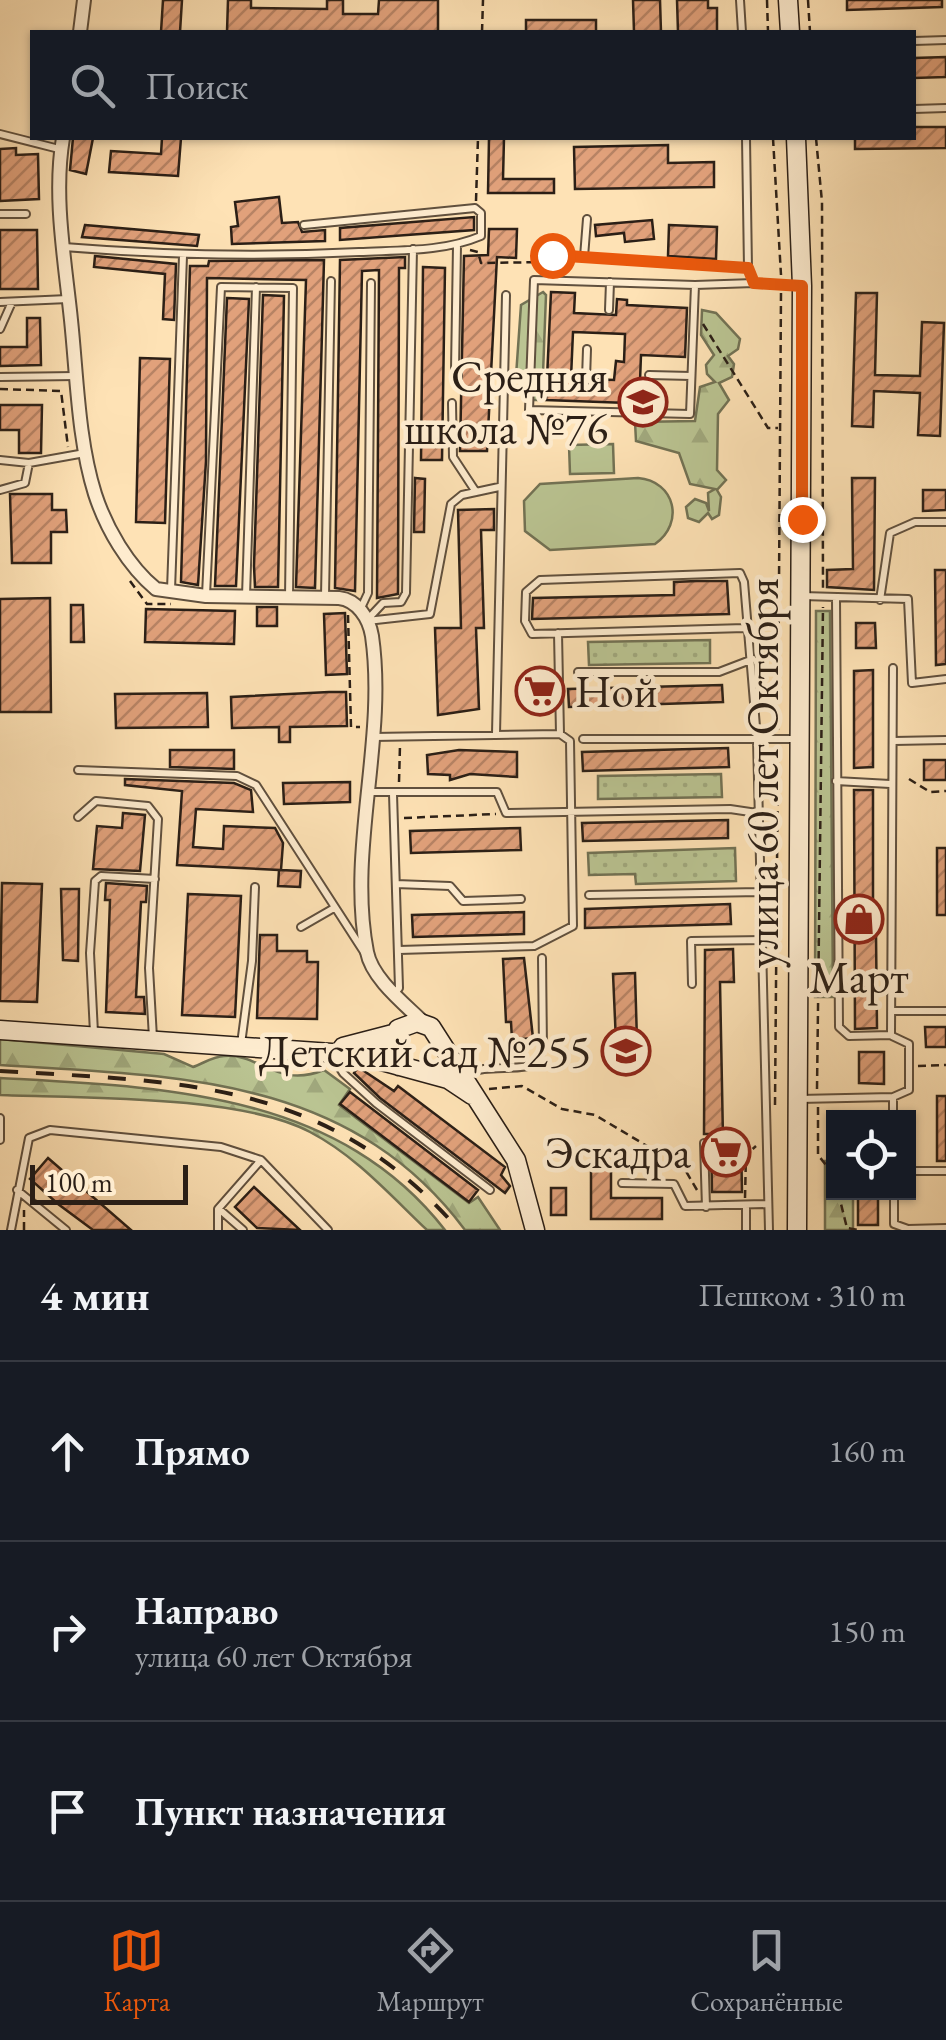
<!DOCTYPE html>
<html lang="ru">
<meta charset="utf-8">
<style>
body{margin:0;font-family:"EB Garamond",serif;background:#20242c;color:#f1f3f6}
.controls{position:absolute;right:30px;bottom:30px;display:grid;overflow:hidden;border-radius:0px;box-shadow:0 2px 8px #0004}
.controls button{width:90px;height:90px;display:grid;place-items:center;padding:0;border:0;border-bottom:2px solid #363941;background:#171b24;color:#f1f3f6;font:50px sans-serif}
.scale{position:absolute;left:30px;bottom:25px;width:158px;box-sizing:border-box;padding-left:10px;border:5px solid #2b1f16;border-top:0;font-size:28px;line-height:35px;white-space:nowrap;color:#2b1f16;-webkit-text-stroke:8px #feeccf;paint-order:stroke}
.stop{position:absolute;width:30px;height:30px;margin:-22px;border:8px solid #ea580c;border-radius:50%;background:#fff}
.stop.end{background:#ea580c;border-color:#fff;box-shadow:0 2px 10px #0008}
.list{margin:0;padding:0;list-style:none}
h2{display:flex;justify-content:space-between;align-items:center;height:130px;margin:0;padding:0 40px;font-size:42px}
h2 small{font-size:32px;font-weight:400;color:#9ea1a6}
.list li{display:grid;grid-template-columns:65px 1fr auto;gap:30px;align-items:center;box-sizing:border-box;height:180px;padding:0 40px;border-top:2px solid #363941}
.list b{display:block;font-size:38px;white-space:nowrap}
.list p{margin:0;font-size:32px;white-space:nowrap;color:#9ea1a6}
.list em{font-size:32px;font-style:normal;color:#9ea1a6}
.icon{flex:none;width:55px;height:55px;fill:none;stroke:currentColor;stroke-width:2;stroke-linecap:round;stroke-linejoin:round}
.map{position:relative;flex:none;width:946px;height:1230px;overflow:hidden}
.search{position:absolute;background:#171b24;box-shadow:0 2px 8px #0004;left:30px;right:30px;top:30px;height:110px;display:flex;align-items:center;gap:25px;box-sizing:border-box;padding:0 35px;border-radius:0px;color:#9ea1a6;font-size:38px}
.sheet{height:670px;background:#171b24}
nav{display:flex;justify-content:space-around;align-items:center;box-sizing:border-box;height:140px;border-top:2px solid #363941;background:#171b24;font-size:28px;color:#9ea1a6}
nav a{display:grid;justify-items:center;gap:5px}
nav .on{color:#ea580c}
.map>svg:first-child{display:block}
</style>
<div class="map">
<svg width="946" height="1230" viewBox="0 0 946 1230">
<defs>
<pattern id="forest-firs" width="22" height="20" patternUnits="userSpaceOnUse" patternTransform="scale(2.5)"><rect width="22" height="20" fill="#bac492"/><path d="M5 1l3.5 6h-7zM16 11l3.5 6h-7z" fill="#a0a87d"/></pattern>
<pattern id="park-dots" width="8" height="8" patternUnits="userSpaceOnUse" patternTransform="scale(2.5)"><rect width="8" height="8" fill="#bac492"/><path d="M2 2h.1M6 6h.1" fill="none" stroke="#a0a87d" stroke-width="1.8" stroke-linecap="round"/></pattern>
<pattern id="building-hatch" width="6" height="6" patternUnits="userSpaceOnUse" patternTransform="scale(2.5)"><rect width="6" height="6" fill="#e1a17b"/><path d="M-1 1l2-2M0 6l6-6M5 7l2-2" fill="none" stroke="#b78364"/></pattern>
</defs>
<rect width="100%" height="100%" fill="#fee2b5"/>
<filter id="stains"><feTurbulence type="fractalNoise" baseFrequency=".002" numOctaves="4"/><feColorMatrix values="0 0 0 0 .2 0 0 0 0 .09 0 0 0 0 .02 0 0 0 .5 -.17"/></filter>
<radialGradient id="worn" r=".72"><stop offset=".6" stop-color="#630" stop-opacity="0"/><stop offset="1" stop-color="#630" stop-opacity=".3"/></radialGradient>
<path fill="url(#forest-firs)" stroke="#727254" stroke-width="2.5" d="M543 292 546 295 542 400H532L525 378 516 376 521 305Z
M702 310 716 313 740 339 738 349 728 356 734 364 732 377 719 383 729 400 718 414 717 470 726 480 717 490 721 497 719 515 712 519 708 513 699 522 688 518 686 507 695 499 706 503 709 511 708 493 715 489 690 484 679 453 636 441 635 422 695 421 700 387 715 382 707 374 706 365 714 355 701 335Z
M816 611H830L833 997H815Z
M0 1039 164 1054 193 1067C202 1064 214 1056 224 1056 260 1053 277 1089 324 1070L350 1089 339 1105 469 1203 478 1197 500 1230H465C349 1075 175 1076 0 1065Z
M0 1078C161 1087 337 1091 445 1230H427C390 1195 356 1156 310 1132 241 1095 81 1098 0 1095Z
M825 1161H833L834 1192 853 1193V1230H825Z"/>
<path fill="url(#park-dots)" stroke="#727254" stroke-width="2.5" d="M710 640V663L589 665 588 642Z
M721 774 722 797 598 799V776Z
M735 848 736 881 636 884 635 874 589 875 588 853Z"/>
<path fill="#bac492" stroke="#727254" stroke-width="2.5" d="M613 444 614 473 570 474 569 445Z
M638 478C675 481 685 523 655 544L550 550 525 531 524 501 540 484Z"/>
<path fill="url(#building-hatch)" stroke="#2b1f16" stroke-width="2.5" fill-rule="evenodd" d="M163 0H182L180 32H161Z
M228 0H251V8L327 9V0H343V14H378L379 0H438V32H227Z
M633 0H660L661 32H634Z
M677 0H708V8H717V32H678Z
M847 0H942V7L847 10Z
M526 20H596V32H526Z
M946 57V77L914 78V58Z
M914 127H946V148L855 149V138H914Z
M73 138H93L86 174 70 170Z
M162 138H181L178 176 109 172 111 151 161 154Z
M489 138H504L503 179H554V193H488Z
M668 145V163L714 162V187L575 189 574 147Z
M16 148V155L38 154 39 199 0 201V149Z
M279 197 282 223 298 222 302 232 325 230V241L232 244 231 227 238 226 235 202Z
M474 217V230L340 240V228Z
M652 220 654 239 625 242 624 233 596 236 595 225Z
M85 225 199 235 197 246 82 237Z
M669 225 717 227 716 259 668 256Z
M489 229H517L516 258 497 257 487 451H460L464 256 488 255Z
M0 230H37L38 289H0Z
M95 256 176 264 174 320 163 319 165 274 94 267Z
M405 257V268H399L398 594 377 598 379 270 362 271 355 591 335 588 340 260Z
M324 260 315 588 296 587 306 280 207 278 206 461 198 585 181 582 190 266H208L209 261Z
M423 267 445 268 442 460H421Z
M551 292 575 293 574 313 616 315 617 299 627 300V305L687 308 685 357 641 355 640 381 656 382 655 404 546 400ZM573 332 625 334 624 362 616 361 614 380 593 379 587 386 571 378Z
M856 293H877L875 375 920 376 922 322 944 323 940 436 918 435 920 393 874 391 873 427 852 426Z
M263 295 284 296 278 587H255L254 566Z
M227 298 249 299 236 586H215Z
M27 318H40L41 365 0 366V347H27Z
M140 358 170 359 165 523 136 522Z
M0 405H42L41 453H19V430H0Z
M415 478 425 479 424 532H414Z
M852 478H875L874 590 827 587V570L853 569Z
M923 490H946V510L923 511Z
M10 494H52V510H66L67 532H51V563H12Z
M494 509V530H481L484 628H476L479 709 438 715 435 628H461L458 510Z
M935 570H946V664L936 665Z
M697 581H727L729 614 532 619 533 598 674 595V582Z
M50 598 51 712H0V599Z
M71 605H83L84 642H71Z
M257 607H277V626H257Z
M146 609 235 611 234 644 145 642Z
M345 613 347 674 326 675 324 614Z
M856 623H875L876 648H856Z
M873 670V767L854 768V671Z
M722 685 723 702 569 707 568 689Z
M329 692H346L347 726 290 727V742H279V727L232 728 231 697Z
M207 693 208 727 116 728 115 694Z
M728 748 729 767 583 771 582 752Z
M170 750H234V769L170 767Z
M459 750 517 752V777L470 774 450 780V775L428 774 427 755Z
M924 760H946V780H924Z
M125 779 234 783 251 790 253 812 196 809 193 847 223 849 224 826 275 828 283 843 281 870 301 871 300 887 278 886 279 870 177 865 182 791 125 785Z
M350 782V802L284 804 283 783Z
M854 790H873V902H868L869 935 876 934 877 1028 855 1029Z
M123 813 145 815 140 871 93 869 97 826 122 828Z
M728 820V838L583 841 582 823Z
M520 828 521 850 411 853 410 831Z
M937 848H946V915H937Z
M2 883 42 884 37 1002 0 1001Z
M106 883 147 886 146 902H141L136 997H144L145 1014 106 1012 110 900H105Z
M61 889H79L78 961 63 960Z
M188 894 241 896 235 1017 182 1015Z
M730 904 731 924 585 928V909Z
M524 912V934L413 937 412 915Z
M260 935H277V951H307V962H318L317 1019 257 1018Z
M733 949 734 982H720L723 1138H741L742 1192H712L711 1134H704L705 950Z
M524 958 533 1038 512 1040 511 1022H506L503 959Z
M635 973 637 1041 616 1042 613 974Z
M925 1027H946V1047H926Z
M859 1052H884V1084L859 1083Z
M358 1067 394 1091 398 1086 505 1167 501 1175 510 1186 505 1193 380 1098 354 1073Z
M350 1092 478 1190 469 1202 340 1104Z
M937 1096H946V1161H937Z
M48 1158 131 1230H93L58 1204 30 1179Z
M591 1162H611V1198H662V1219H591Z
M254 1187 300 1230 257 1228 235 1207Z
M551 1188H566V1215H551Z
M858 1192H878V1225H858Z"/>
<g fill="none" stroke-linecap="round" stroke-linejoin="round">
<g stroke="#60503e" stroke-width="10">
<path id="lane" d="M740 0 742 32
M914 41 946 40
M914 109 946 108
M0 134 59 149
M746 138 748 268
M0 214H26
M64 247C163 255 260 257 359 252 400 250 443 252 481 236V213L475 208 304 225
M552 255 748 268 754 283 801 286
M584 257 587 219
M695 285 690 414 529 410 534 280 695 285 754 283
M0 302 68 299
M609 310 610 282
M0 329 12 302
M455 370 457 246
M649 375 691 376
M0 377 76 376
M586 379 587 349
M452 403 453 457 476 492
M0 460 29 463 85 453
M0 490 25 483 29 463
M171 590 183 256
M206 595 221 287 293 288 289 598
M246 596 256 287
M325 596 331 281
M802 596 908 599 912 683 946 679
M836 598 839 1027 849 1036 891 1035 893 668
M880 600 890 533 915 522H946
M361 608 368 593 371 283
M368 619 383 603 401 602 406 593 413 249
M367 621 430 614 451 504 462 495 499 487
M745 628 532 634 525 621 526 592 540 580 740 573 744 582 757 739 769 1230
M558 633 560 734
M578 672H719L753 659
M496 734 506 295
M373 737 560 734 570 741 573 926 534 946 399 950
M583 739H797
M894 741 946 740
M78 770 237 776 256 785 364 952
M836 781 890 784
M370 792H497L506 813 730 809 757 813
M393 794 399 988 394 994
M78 817 96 801 148 806 158 819 149 968 153 1038
M396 884 450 886 463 901 521 899
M589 895 760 892
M301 927 334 908
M692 984 691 941 765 940
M891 1011H946
M94 1033 90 953 95 881 101 876 155 879
M241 1044 252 961 255 887
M334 1059 343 1073 376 1103 490 1190
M468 1075C483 1063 516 1072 536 1064L543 1048 542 958
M893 1097V1118
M799 1099 893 1097 909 1090V1044L892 1036
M0 1118V1140
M704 1143 706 1207
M908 1171H946
M622 1183 674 1184 685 1206 768 1204
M17 1190 66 1230
M894 1192V1224L908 1229 946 1228
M746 1206V1230
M219 1209 243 1230
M11 1230 29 1138 50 1130 221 1147 261 1160 328 1230
M218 1230V1209L261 1160"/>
</g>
<g stroke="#60503e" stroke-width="16">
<path id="street" d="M80 32 84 0
M63 138C53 196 65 261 71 320 77 377 78 440 95 494 106 528 128 566 156 589L206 596 339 598C357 600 369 618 372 636 387 740 347 849 367 952 372 979 406 1005 424 1023"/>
</g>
<g stroke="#2b1f16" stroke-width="21">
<path id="secondary" d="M788 0 790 32
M796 138 802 286 797 1230
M0 1030 360 1055 448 1079 472 1095
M343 1047 393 1034
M399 1066 390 1048 398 1029 417 1022 431 1027 516 1160 535 1230"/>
</g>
<path stroke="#2b1f16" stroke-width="2.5" stroke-dasharray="8 5" stroke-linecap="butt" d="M767 0 768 32
M808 0 810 32
M482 32 483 0
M773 138 781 275
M816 138 822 202 823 589
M476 201 478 138
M470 250 478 252 481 263 548 262
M703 324 768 428H778
M0 389 61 391 68 447
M130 581 147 604H171
M348 615 351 727H360
M778 730 781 293
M909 779 930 792 946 791
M399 782 400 745
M404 818 496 814
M918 1066 946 1065
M489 1089 522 1086 562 1109 595 1115 684 1168 697 1190
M817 1089 823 607
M775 1105 778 748
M818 1107V1155L834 1175
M838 1192 847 1228 859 1230
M745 1198 746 1155 756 1146
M24 1230V1210"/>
<use href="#lane" stroke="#feeccf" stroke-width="6"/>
<use href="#street" stroke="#feeccf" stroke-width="12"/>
<use href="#secondary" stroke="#feeccf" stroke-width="18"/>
<path stroke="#2b1f16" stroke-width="4" stroke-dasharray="18 18" stroke-linecap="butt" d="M0 1071C184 1082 328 1080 459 1230"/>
</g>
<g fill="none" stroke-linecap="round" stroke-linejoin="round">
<path stroke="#ea580c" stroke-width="12" d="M552 255 748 268 754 283 802 286V519"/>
</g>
<defs>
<g id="school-ring" transform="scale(2.5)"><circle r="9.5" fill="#feeccf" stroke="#8f2418" stroke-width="1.5"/><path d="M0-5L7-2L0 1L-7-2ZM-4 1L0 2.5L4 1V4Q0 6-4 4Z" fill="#8f2418"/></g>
<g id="supermarket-ring" transform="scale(2.5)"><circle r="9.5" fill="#feeccf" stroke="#8f2418" stroke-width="1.5"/><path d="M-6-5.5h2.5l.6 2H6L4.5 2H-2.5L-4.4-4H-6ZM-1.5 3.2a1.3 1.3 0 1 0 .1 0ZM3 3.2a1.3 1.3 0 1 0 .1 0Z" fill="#8f2418"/></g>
<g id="shop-ring" transform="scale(2.5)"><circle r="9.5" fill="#feeccf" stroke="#8f2418" stroke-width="1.5"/><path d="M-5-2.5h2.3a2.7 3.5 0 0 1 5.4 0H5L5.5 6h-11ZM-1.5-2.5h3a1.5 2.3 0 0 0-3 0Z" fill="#8f2418"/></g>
</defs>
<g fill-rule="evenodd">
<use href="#school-ring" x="643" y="402"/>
<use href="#supermarket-ring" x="540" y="691"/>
<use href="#shop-ring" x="859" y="919"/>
<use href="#school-ring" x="626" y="1051"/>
<use href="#supermarket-ring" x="726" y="1152"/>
</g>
<g text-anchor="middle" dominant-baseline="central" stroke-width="9" stroke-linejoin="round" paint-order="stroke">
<g font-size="45" fill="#2b1f16" stroke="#feeccf" text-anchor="end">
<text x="608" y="376">Средняя<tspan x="608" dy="52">школа №76</tspan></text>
<text x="575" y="691" text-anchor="start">Ной</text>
<text x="859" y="977" text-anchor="middle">Март</text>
<text x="591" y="1051">Детский сад №255</text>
<text x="691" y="1152">Эскадра</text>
</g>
<g font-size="45" fill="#2b1f16" stroke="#feeccf">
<text transform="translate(762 773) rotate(-90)">улица 60 лет Октября</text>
</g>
</g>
<rect width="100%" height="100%" filter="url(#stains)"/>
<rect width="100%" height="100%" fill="url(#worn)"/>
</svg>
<div class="controls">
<button><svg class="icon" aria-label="locate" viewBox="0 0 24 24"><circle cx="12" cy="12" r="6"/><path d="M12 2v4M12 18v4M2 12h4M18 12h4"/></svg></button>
</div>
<div class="scale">100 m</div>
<div class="stop" style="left:552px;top:255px"></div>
<div class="stop end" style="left:802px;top:519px"></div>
<div class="search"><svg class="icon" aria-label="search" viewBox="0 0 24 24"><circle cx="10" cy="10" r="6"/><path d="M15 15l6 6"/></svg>Поиск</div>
</div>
<section class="sheet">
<h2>4 мин<small>Пешком · 310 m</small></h2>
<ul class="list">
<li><svg class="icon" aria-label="ahead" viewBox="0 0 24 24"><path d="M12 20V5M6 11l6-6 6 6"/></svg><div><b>Прямо</b></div><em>160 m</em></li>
<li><svg class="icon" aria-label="right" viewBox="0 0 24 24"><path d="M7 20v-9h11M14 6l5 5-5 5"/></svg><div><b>Направо</b><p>улица 60 лет Октября</p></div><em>150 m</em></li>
<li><svg class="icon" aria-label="arrive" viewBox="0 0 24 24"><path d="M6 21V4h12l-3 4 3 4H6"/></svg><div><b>Пункт назначения</b></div></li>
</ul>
</section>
<nav>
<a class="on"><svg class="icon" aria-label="map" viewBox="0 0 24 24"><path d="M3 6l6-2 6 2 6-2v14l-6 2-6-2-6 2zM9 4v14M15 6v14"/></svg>Карта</a>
<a><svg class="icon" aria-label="directions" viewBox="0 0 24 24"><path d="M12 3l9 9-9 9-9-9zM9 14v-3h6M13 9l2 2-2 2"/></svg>Маршрут</a>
<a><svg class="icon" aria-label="saved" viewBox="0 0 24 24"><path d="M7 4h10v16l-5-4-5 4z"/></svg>Сохранённые</a>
</nav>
